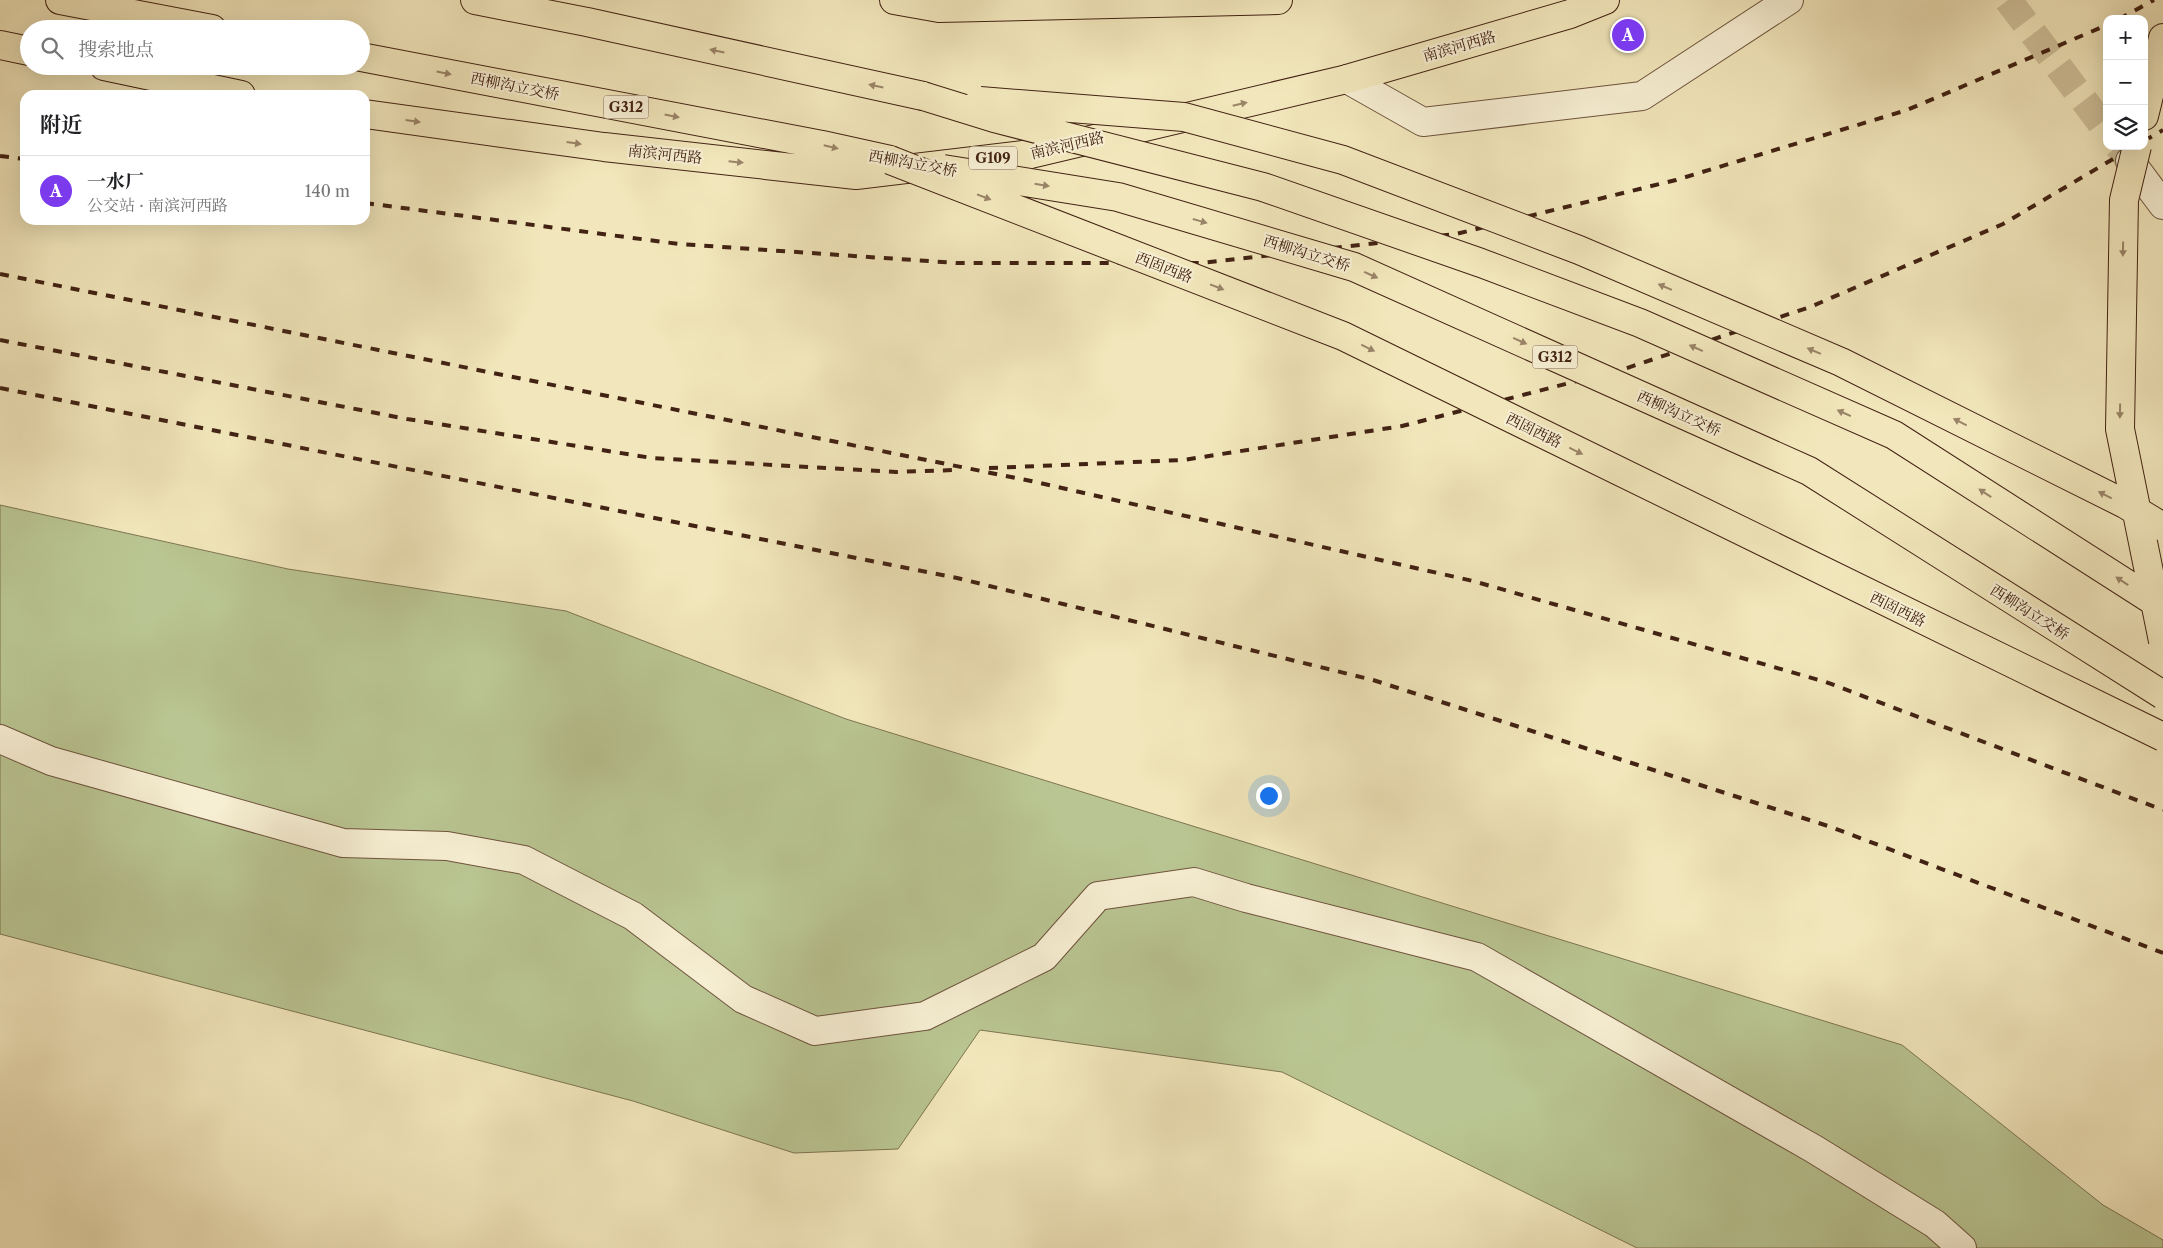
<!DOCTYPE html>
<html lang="zh">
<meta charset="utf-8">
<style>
body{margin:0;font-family:"Libre Caslon Text","Noto Serif SC",serif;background:#f6f6f6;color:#202124}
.controls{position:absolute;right:15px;top:15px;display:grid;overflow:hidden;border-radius:10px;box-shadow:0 5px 20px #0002}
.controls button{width:45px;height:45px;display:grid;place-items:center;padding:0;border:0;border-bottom:1px solid #e0e0e0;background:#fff;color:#202124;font:25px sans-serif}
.you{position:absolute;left:1268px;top:795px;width:18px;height:18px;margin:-12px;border:4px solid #fff;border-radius:50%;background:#1a73e8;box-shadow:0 0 0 8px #1a73e833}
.badge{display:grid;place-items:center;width:32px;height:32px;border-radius:50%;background:#7c3aed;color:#fff;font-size:16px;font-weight:700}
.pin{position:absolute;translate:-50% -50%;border:2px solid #fff;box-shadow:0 1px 5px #0006}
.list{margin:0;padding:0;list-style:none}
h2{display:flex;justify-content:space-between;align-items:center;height:65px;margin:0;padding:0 20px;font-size:21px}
h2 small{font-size:16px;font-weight:400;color:#757577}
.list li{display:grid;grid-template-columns:32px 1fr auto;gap:15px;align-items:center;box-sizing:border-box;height:70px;padding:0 20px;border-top:1px solid #e0e0e0}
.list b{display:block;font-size:19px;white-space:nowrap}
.list p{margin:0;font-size:16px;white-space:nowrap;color:#757577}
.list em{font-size:16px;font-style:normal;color:#757577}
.icon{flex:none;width:28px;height:28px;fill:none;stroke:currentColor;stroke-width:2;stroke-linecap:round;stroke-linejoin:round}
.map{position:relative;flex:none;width:2163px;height:1248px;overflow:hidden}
.search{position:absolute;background:#fff;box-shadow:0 5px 20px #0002;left:20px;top:20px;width:350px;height:55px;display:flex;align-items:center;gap:12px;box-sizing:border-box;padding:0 18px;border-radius:28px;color:#757577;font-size:19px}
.panel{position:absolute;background:#fff;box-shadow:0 5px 20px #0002;left:20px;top:90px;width:350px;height:135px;border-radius:15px}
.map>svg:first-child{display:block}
</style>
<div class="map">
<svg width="2163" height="1248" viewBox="0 0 2163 1248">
<rect width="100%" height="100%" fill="#f2e7bc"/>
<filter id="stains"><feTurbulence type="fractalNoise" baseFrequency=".004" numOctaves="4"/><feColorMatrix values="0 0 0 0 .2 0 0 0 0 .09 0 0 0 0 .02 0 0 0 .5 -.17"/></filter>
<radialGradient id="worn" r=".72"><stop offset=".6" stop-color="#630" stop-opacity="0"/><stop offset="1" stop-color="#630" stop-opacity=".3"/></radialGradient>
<path fill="#b9c592" stroke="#7e7452" d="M0 505 288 569 566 611 846 719 1902 1045 2103 1205 2163 1240V1248H1637L1282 1072 980 1030 898 1149 794 1153 633 1101 0 934Z"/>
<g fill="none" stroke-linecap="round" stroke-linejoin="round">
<path stroke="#cfc09a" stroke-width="28" stroke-dasharray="28 14" stroke-linecap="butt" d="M2008 0 2107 131
M2118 146 2130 161"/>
<g stroke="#6e533d" stroke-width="30">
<path id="minor" d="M1347 79 1423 122 1642 96 1789 0
M2130 161 2163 205
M0 739 51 761 343 843 447 846 524 860 633 916 743 999 815 1031 925 1016 1044 957 1098 896 1194 882 1246 898 1477 957 1814 1149 1935 1224 1962 1248"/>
</g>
<g stroke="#422213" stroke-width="30">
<path id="highway" d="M60 0 212 29
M475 0 587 22 923 96
M894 0 939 8 1278 0
M0 45 29 51
M361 57 822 145 890 160
M104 66 241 95
M365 114 604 147 856 175 1031 154 1347 79 1570 14 1605 0
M2144 116 2163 38"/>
</g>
<use href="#minor" stroke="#f7efd3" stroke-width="28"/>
<use href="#highway" stroke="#f2e7bc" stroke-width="28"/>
<path stroke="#422213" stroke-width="4" stroke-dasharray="9 9" stroke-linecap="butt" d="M2119 19 2154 0
M2144 141 2163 130
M0 156 25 159
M365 203 679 244 957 263H1202L1456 234 1676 180 1907 110 2107 25
M0 274 1031 481 1473 581 1826 682 2163 810
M0 340 407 419 652 458 896 472 954 470
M0 388 957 578 1373 680 1831 827 2163 953
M989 468 1183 460 1402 426 1624 369 1810 307 2003 224 2135 146"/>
<g stroke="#422213" stroke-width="30" stroke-linecap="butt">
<path id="highway-bridge" d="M923 96 994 118 1263 187 1481 263 1640 323 1894 435 2163 607
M980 101 1184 117 1343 160 1579 250 1841 362 2125 504 2163 527
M2137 146 2124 200 2120 429 2163 641
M890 160 1343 336 2163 737
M943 169 1118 197 1354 267 1809 471 2163 695"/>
</g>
<use href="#highway-bridge" stroke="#f2e7bc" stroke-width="28"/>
</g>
<defs><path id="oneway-solid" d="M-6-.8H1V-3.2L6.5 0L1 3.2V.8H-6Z" transform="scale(1.25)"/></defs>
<g fill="#9a8468">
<use href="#oneway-solid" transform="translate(717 51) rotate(-168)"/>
<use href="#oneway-solid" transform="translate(444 73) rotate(11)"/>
<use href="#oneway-solid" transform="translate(876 86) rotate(-168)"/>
<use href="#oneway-solid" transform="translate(1240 104) rotate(-13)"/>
<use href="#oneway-solid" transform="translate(672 116) rotate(11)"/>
<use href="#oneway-solid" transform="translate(413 121) rotate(8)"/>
<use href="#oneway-solid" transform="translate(574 143) rotate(8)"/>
<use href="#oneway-solid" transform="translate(831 147) rotate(13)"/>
<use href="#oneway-solid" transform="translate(736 162) rotate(6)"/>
<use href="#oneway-solid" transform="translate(1042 185) rotate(9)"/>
<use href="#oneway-solid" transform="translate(984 197) rotate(21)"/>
<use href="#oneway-solid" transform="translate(1200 221) rotate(16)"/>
<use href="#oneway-solid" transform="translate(2123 249) rotate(91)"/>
<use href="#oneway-solid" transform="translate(1371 275) rotate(24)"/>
<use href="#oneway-solid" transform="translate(1217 287) rotate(21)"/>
<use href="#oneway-solid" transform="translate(1665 287) rotate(-157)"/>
<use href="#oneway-solid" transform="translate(1520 341) rotate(24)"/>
<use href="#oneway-solid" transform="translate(1368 348) rotate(26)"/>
<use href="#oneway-solid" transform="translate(1696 348) rotate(-156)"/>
<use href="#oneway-solid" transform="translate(1814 351) rotate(-157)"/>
<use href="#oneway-solid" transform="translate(2120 411) rotate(91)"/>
<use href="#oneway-solid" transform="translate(1844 413) rotate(-156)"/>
<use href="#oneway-solid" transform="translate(1960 422) rotate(-153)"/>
<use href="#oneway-solid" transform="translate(1576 451) rotate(26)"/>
<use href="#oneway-solid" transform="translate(1985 493) rotate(-147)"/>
<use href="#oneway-solid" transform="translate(2105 495) rotate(-153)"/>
<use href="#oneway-solid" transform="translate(2122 581) rotate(-147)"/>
</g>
<g text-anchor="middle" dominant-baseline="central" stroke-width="4.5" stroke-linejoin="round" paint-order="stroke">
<g fill="#f7efd3" stroke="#78604d" stroke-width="1">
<rect x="603.5" y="95.5" width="45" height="23" rx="4"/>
<rect x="969" y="146.5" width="48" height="23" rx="4"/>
<rect x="1532.5" y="345.5" width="45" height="23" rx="4"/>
</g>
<g font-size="14" font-weight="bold" fill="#422213">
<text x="626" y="107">G312</text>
<text x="993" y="158">G109</text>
<text x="1555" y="357">G312</text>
</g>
<g font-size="15" fill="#422213" stroke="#f7efd3">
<text transform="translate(1459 46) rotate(-16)">南滨河西路</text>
<text transform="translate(515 86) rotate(11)">西柳沟立交桥</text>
<text transform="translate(1067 145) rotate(-13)">南滨河西路</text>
<text transform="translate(665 154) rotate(6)">南滨河西路</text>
<text transform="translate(913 163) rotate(10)">西柳沟立交桥</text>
<text transform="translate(1307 253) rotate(17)">西柳沟立交桥</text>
<text transform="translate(1164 267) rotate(21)">西固西路</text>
<text transform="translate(1679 413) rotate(24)">西柳沟立交桥</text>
<text transform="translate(1534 430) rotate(26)">西固西路</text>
<text transform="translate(1898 609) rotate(26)">西固西路</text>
<text transform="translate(2030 612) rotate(32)">西柳沟立交桥</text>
</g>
</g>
<rect width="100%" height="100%" filter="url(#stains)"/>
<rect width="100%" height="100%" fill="url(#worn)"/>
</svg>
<div class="controls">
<button>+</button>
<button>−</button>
<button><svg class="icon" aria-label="layers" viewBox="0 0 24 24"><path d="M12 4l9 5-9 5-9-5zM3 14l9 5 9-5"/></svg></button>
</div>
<div class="you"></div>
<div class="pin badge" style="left:1628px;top:35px">A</div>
<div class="search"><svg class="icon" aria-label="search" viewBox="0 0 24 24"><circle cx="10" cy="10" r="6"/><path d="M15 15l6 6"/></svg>搜索地点</div>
<section class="panel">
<h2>附近<small></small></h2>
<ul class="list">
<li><span class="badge">A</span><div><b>一水厂</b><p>公交站 · 南滨河西路</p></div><em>140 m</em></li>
</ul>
</section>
</div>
